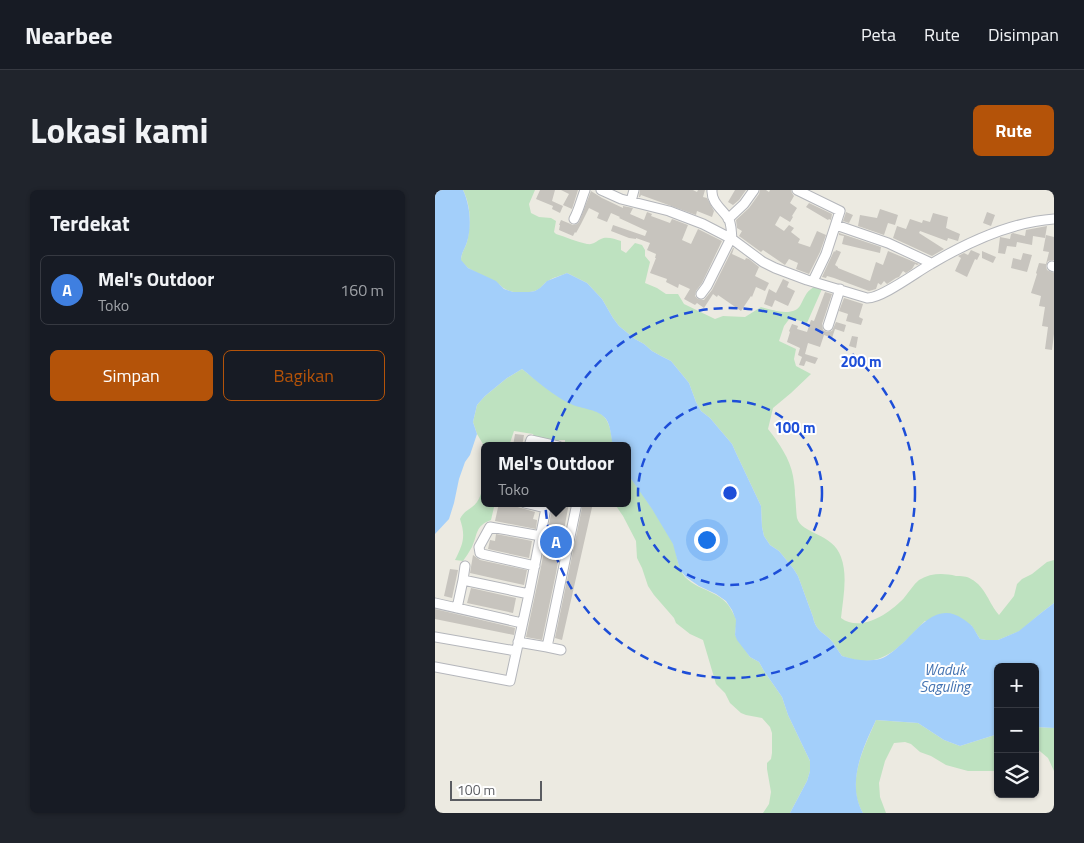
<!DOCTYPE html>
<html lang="id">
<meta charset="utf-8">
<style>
body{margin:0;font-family:"Titillium Web",sans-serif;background:#20242c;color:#f1f3f6}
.controls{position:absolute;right:15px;bottom:15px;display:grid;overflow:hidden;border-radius:8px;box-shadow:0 1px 4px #0004}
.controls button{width:45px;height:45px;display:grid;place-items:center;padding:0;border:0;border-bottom:1px solid #363941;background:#171b24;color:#f1f3f6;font:25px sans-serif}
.scale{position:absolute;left:15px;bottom:12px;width:92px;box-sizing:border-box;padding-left:5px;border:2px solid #5a5c61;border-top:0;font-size:14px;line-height:18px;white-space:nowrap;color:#5a5c61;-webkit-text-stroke:4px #fff;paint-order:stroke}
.you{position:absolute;left:271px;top:349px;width:18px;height:18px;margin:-12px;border:4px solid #fff;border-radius:50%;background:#1a73e8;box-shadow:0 0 0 8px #1a73e833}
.badge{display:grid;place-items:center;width:32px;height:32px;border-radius:50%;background:#b45309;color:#fff;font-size:16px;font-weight:700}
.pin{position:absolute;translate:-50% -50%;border:2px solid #fff;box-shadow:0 1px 5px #0006}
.popup{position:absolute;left:46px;top:252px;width:150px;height:65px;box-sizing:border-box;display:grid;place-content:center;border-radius:8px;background:#171b24;filter:drop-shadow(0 1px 4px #0005);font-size:16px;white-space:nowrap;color:#9ea1a6}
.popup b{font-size:19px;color:#f1f3f6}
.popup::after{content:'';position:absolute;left:50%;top:100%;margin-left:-10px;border:10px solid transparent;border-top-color:#171b24}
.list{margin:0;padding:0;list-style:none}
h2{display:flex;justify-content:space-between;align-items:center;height:65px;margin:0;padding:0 20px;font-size:21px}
h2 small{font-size:16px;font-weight:400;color:#9ea1a6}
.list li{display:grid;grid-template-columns:32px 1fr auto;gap:15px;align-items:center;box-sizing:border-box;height:70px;margin:0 10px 10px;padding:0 10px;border:1px solid #363941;border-radius:8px}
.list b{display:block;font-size:19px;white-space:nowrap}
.list p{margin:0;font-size:16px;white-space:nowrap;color:#9ea1a6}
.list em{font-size:16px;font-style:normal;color:#9ea1a6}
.actions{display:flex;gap:10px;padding:15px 20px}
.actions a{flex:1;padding:11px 0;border:1px solid #b45309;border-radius:8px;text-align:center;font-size:18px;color:#b45309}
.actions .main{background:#b45309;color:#fff}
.icon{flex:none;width:28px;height:28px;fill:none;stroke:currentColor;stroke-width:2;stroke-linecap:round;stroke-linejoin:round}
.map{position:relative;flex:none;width:619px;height:623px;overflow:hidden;border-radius:8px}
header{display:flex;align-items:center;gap:30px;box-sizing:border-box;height:70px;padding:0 25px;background:#171b24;border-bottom:1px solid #363941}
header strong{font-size:24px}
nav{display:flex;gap:28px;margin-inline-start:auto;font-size:18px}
.intro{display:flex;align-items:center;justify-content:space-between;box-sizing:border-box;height:120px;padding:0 30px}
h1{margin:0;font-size:35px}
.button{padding:12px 22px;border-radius:8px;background:#b45309;color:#fff;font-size:18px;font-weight:700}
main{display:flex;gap:30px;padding:0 30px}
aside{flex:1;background:#171b24;border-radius:8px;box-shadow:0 1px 4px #0004}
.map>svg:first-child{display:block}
</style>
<header>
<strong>Nearbee</strong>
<nav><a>Peta</a><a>Rute</a><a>Disimpan</a></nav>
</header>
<div class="intro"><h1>Lokasi kami</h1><a class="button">Rute</a></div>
<main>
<aside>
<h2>Terdekat<small></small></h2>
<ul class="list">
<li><span class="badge" style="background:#3f7fe0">A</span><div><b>Mel's Outdoor</b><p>Toko</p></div><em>160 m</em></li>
</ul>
<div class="actions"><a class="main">Simpan</a><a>Bagikan</a></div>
</aside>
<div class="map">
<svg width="619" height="623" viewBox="0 0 619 623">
<rect width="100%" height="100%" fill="#eceae1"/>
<path fill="#bee2c0" d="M28 0H100L94 14 96 23 104 27 116 28 121 31 119 42 121 44C131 47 142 52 152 54 159 55 161 51 166 49 171 46 180 49 186 51V60L191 63 200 53 207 55 210 60V66L215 72 210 93 222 98 231 104H243L249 114 280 129 288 126 310 127 326 117C337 120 360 128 366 114 371 105 371 101 381 96L387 99 372 133 355 128 349 136 344 151 361 159 359 169 361 176 376 184 356 203 338 218 333 239C344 253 355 269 358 286 359 292 360 299 360 305 361 312 361 322 362 328 366 344 398 343 406 367 413 386 408 408 406 428 426 443 455 423 469 408 474 402 478 395 484 390 496 383 508 383 521 386 526 386 532 386 536 389 551 397 554 414 564 425L579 406 582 394 587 389 597 384 612 372 619 370V413L606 423 585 441 563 450H551L545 449 536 435 490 431C472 449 454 473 426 471 419 470 413 468 407 466 403 461 400 454 395 449 387 442 380 439 378 427L363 386 358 378 344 361 335 355 329 346 327 337 326 316 301 263 297 254 275 228 266 221 261 212 254 193 236 171 226 166 217 161 209 154 200 149 184 136 178 128 167 109 152 93 132 83C126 86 118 87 113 91 109 93 107 97 104 99 94 105 72 104 65 95L33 78 26 71C26 62 30 59 32 52 36 34 36 16 28 0Z
M87 179 118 203 165 223C176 231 176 244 178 256H130V250H124L123 252 99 247 98 244 79 241 74 256H50V269L48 254 42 244 38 232 42 215 50 206 72 188Z
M50 280V313H60L56 330C40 336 43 344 37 357 34 362 31 367 28 371L20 370C28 354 31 347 25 329 30 319 36 320 42 312 49 302 47 290 50 280Z
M192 283C208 305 224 327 237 351 243 362 241 377 250 387 266 403 288 400 298 423 299 425 301 428 301 430 302 435 300 441 300 445L315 467 324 472 329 481 347 507 353 525 375 571V581L372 591 355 623H328L334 614 336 602 332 579V573L336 569 337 563V543L335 537 327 528 311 525 306 523 295 513 290 503 281 494 268 450 255 444 241 433 239 428 219 405 213 396 207 378 202 368 201 351 188 326 179 313H192Z
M441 530 483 533 509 550 525 556 563 544V581H533L511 575 496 566 485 562 476 554 470 552 459 553 450 571 444 593 445 607 451 623H428C410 593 429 558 441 530Z
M600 537 619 538V581L613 568 600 557Z"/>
<path fill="#a3cffa" d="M0 0H28C35 15 37 35 32 52 30 59 26 63 26 70L33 78 61 91 69 99 78 102H94L100 101 105 98 112 91 132 83 152 93 167 109 178 128 184 136 200 149 209 154 217 161 226 166 236 171 254 193 261 212 266 221 275 228 297 254 301 263 326 316 327 337 329 346 335 355 344 361 358 378 363 386 378 427C380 439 387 442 395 449 400 454 403 461 407 466 420 470 431 472 445 469 454 466 462 458 470 451 486 435 504 412 528 429 531 431 534 433 537 436 540 440 542 445 545 449L551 450H563L584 441 606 423 619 413V538L600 537V477H563V544L525 556 509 550 483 533 441 530C428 558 411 593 428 623H355L372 591 375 581V571L353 525 347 507 329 481 324 472 315 467 302 450 300 445 301 430 297 420 291 411 281 404 264 396 251 387 245 380 238 354 217 319 192 283V256H178C176 248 176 236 171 229 164 219 146 219 136 214 118 206 102 191 87 179L72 188 50 206 42 215 38 232 42 244 35 265 30 272 24 289 19 313 14 329 0 344Z"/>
<path fill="#c7c4be" d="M105 0H120L117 11 128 16 125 23 117 19 118 16 101 9Z
M126 0H143L137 19 128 15 134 4Z
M205 0H258L262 2 263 0H270L268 7 272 8 279 21 277 27 262 21 261 25 206 5 205 7H204Z
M300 0H311L304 10 298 15 293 12Z
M325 0H331L334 2 335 0H356L357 3 359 6 355 13 362 18 357 26 358 27 355 32 345 26 340 35 349 41 354 35 359 38 356 42 365 49 363 53 375 57 382 41 391 45 385 62 374 84 361 79 363 73 354 69 350 75 328 60 326 62 304 46 307 41 302 38 301 30 314 18 324 4Z
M156 1 167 8 188 18V16L198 18 195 24 209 30 212 22 217 24 216 26 235 33 237 29 253 35 247 50 256 54 263 39 287 51 267 93 261 101 260 106 263 109 269 110 277 100 298 58H299L297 64 310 70 311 68 314 69 324 77 320 86 334 93 330 101 321 97 317 107 316 106 306 121 283 105 282 107 278 104 269 118 262 113 260 115 249 109 255 99 244 94 243 98 231 92 232 89 215 83 221 68H220L221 64 212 60 215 53 201 48V49L194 48 176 41 178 35 210 46 212 41 184 28 185 27 176 23 172 32 162 28 164 23 154 18 146 34 141 43 140 42 138 46 124 40 125 35H124L126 30 138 35 142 34 144 32Z
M374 13 397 24 396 30 394 29 393 30 371 17Z
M445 19 463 25 460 35 453 33 449 45 423 36 425 25 442 28Z
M411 22 418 25 414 33 408 31Z
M552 22 560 25 556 36 548 33Z
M498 23 513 27 511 38 525 44 523 51 513 48 512 51 485 41 484 43 509 59 497 66 458 48 462 36 471 39 475 29 487 33 488 30 495 32Z
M612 36 610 48 598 46 597 55 582 52 581 57 572 56 570 64 563 63 565 47 575 49 576 44 578 43 590 46 591 40Z
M404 43 446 57 445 63 407 54 409 46 404 45Z
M611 45 619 47V70L613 71 611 76 612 80 619 83V144L617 160 610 159 613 137 607 136 610 117 604 116 606 106 596 103 602 84 601 83 604 73 611 74 614 62 608 61Z
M401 60 406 62 400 75 403 77V78L435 91 441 72 448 75 453 61 484 74 482 75 480 74 477 79 471 83 468 81 464 87 461 88 452 94 449 91 446 95 443 93 441 99 434 101 399 88 392 86 391 88 387 87 399 61 400 62Z
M536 60 545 64 542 70 540 69 532 87 520 81 526 68 523 66 529 63 533 65Z
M547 61 561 67 558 73 547 68Z
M588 63 597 65 592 82 576 78 578 68 586 70Z
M348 89 354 92 352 97 360 101 353 116 340 110 337 117 329 114 334 99 341 103Z
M390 102 397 104 387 134 388 140 392 142 397 141 401 132 411 135 409 142 400 139 397 148 389 145 385 157 373 153 370 164 383 168 380 174 371 171 369 176 364 175 367 167 363 165 365 158 352 152 355 142 354 141 357 134 363 136 362 139 372 142 376 130 379 131Z
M409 108 428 114 424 127 428 129 426 135 411 131 413 124 404 121Z
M417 146 423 147 421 158 414 156Z
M80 244 89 245 87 256H78Z
M64 313H69L100 322 98 329 102 330 101 339 60 331Z
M118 313H134L121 383 107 450 91 447 106 377Z
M148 313H158L127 450 120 448Z
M61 344 97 351 94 368 53 359 55 350 60 351Z
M38 365 45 370 92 380 89 395 35 383Z
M15 379 23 380 17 408 9 406Z
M36 398 81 408 78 423 32 413Z
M0 419 80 438 79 445 0 429Z"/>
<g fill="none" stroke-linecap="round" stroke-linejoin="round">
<g stroke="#b4b6bb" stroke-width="11">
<path id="minor" d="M166 0 186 9 234 21 268 34 297 49 328 72 340 78 372 90 432 108C446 109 483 81 496 74 533 52 576 32 619 29
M277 0C276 12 287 19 293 28 297 34 296 42 297 49
M362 0 405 21 391 64 378 91
M196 11 199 0
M139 29C144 20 146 10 150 0
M293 29 309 14 319 0
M401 35 453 53 496 73
M617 76 619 77
M266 104 272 96 296 48
M393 136 405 99
M94 256 96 250 123 256
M90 313 111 318
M100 376 47 364 45 363 44 357 55 337 106 346
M28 390 30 376
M0 413 87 433
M22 418 28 390 94 404
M0 447 81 461
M83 452 112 457 142 313
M112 457 126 460
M0 477 75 491 94 404 112 313"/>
</g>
<use href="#minor" stroke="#fff" stroke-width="9"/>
</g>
<g fill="none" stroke="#1d4ed8" stroke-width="2.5" stroke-dasharray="9 6">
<circle cx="295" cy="303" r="92"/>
<circle cx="295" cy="303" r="185"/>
</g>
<g text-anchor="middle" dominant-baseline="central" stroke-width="4" stroke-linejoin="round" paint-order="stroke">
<g font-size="15" font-style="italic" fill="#4574b2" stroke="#fff">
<text x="510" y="479">Waduk<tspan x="510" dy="17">Saguling</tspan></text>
</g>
</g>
<circle cx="295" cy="303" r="8" fill="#1d4ed8" stroke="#fff" stroke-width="2.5"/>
<g font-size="15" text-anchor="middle" font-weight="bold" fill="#1d4ed8" stroke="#fff" stroke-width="4" stroke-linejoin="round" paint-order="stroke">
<text x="426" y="177">200 m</text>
<text x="360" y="243">100 m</text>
</g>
</svg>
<div class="controls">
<button>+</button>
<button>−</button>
<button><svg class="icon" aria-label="layers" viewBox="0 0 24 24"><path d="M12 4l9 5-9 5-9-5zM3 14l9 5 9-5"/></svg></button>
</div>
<div class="scale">100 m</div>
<div class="you"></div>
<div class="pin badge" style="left:121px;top:352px;background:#3f7fe0">A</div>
<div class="popup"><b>Mel's Outdoor</b>Toko</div>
</div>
</main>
